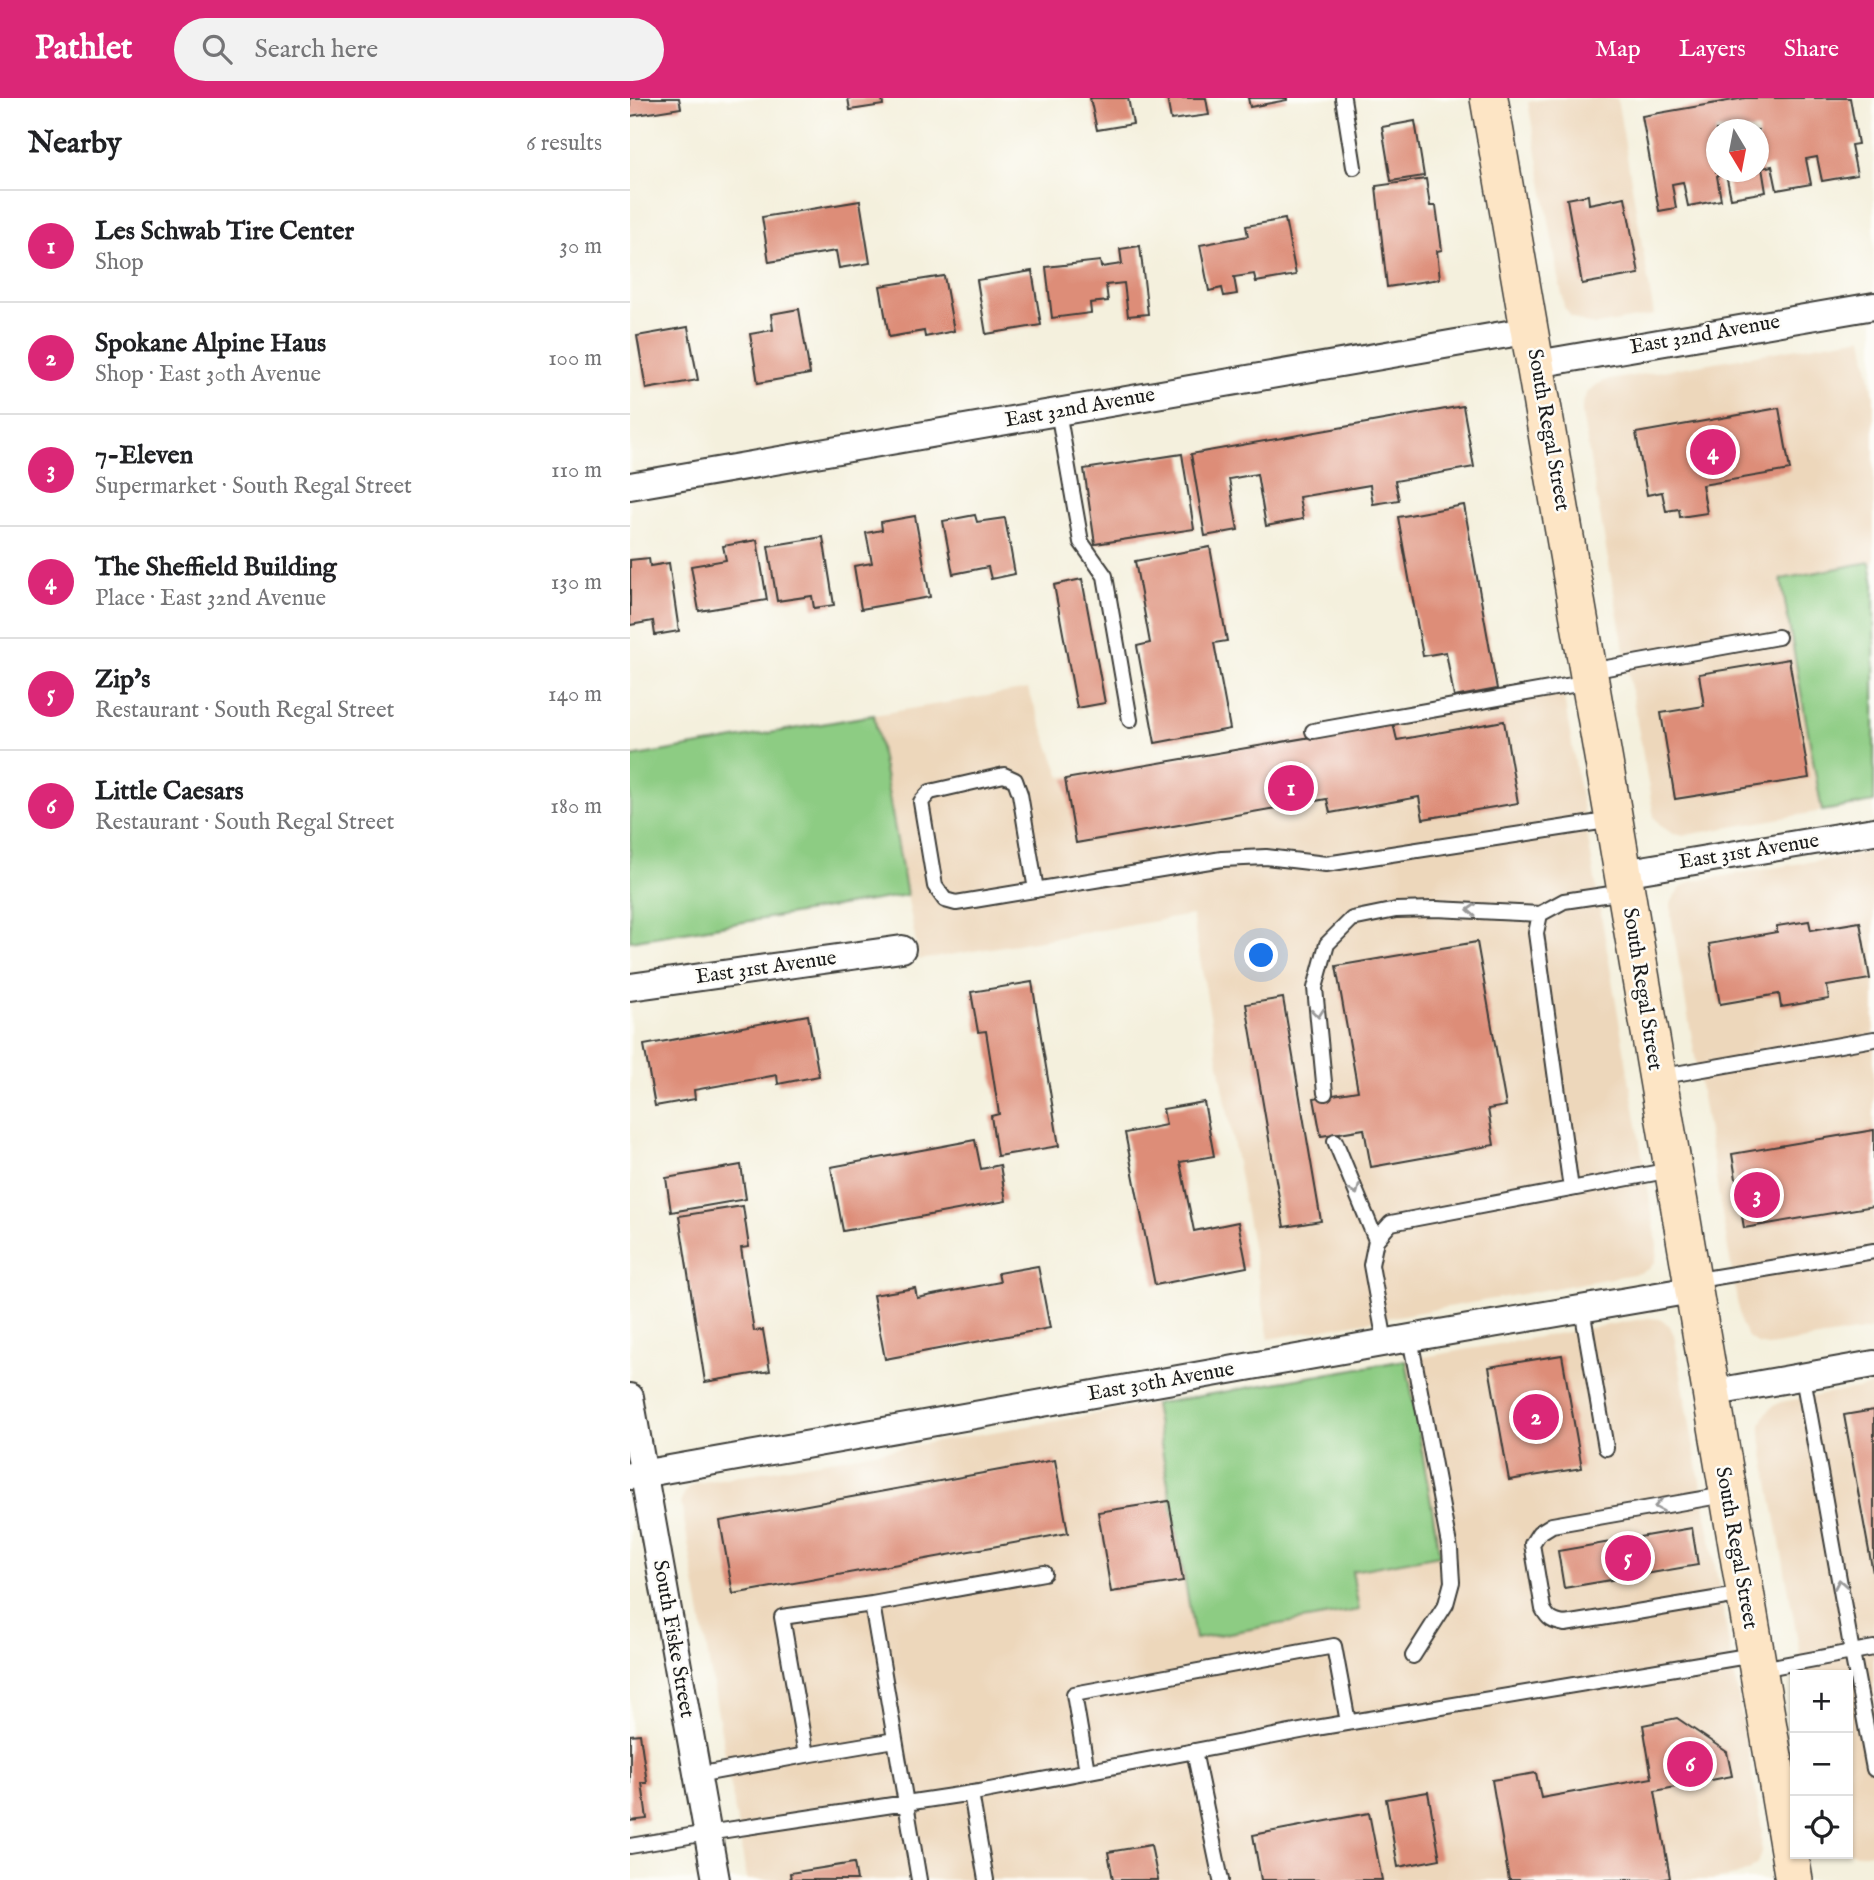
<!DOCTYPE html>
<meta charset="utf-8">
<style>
body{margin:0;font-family:"IM FELL English",serif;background:#f2f2f2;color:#202124}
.controls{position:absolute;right:21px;bottom:21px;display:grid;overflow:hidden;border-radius:0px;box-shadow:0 2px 5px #0004}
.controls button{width:63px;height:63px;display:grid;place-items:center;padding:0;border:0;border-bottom:2px solid #e0e0e0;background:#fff;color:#202124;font:35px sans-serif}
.compass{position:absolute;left:1076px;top:21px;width:63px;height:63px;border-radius:50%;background:#fff;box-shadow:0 2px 5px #0004;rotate:170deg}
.you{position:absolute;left:632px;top:858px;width:24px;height:24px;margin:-18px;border:5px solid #fff;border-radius:50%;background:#1a73e8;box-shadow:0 0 0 10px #1a73e833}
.badge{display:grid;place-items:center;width:46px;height:46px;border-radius:50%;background:#db2777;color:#fff;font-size:23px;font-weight:700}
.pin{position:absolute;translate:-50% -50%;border:4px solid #fff;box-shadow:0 2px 7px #0006}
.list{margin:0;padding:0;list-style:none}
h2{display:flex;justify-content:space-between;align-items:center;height:91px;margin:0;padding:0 28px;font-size:30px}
h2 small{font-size:23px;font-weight:400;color:#757577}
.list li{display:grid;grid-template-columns:46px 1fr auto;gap:21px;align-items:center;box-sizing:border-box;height:112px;padding:0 28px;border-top:2px solid #e0e0e0}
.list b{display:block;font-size:26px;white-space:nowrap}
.list p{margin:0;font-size:23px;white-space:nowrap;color:#757577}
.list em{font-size:23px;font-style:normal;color:#757577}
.icon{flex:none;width:38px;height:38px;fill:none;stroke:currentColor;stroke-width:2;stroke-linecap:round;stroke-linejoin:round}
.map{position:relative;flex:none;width:1244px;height:1782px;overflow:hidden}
header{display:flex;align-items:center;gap:42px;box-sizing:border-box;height:98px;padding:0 35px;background:#db2777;color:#fff}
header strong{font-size:33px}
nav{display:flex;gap:38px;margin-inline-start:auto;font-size:24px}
.search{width:490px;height:63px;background:#f2f2f2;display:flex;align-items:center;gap:18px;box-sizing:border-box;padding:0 24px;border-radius:38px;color:#757577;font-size:26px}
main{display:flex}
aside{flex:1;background:#fff}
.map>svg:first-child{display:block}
</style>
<header>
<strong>Pathlet</strong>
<div class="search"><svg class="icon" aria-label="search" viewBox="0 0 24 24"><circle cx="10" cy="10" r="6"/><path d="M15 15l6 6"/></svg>Search here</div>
<nav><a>Map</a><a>Layers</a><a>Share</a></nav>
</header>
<main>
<aside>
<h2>Nearby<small>6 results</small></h2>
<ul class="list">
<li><span class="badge">1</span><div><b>Les Schwab Tire Center</b><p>Shop</p></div><em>30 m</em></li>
<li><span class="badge">2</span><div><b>Spokane Alpine Haus</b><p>Shop · East 30th Avenue</p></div><em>100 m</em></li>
<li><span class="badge">3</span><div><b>7-Eleven</b><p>Supermarket · South Regal Street</p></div><em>110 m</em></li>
<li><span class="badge">4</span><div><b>The Sheffield Building</b><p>Place · East 32nd Avenue</p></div><em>130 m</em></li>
<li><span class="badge">5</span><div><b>Zip's</b><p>Restaurant · South Regal Street</p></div><em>140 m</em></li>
<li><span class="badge">6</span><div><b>Little Caesars</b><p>Restaurant · South Regal Street</p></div><em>180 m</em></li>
</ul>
</aside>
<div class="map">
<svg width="1244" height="1782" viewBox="0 0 1244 1782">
<rect width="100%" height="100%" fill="#fdfcf7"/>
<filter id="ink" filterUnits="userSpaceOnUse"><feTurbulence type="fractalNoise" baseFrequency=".0143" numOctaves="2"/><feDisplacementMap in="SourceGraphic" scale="14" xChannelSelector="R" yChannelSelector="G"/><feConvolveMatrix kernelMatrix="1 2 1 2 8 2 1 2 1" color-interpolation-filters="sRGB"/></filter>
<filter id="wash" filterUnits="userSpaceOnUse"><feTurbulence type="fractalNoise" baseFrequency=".00686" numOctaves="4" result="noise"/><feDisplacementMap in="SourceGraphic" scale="28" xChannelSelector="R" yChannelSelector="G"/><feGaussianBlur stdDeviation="1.57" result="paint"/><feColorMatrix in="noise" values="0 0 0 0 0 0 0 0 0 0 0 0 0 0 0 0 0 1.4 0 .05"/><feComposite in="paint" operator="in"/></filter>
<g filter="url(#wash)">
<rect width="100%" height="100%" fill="#f4f0dd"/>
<path fill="#edd7bb" d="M920 0H987L1024 217 966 227 954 225 941 219 934 209 898 4Z
M1233 239 1244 299V464L1151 481 1192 713 1056 737 1043 736 1031 728 1024 719 952 316V307L957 295 963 289 973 283Z
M398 591 431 679 933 594 1027 1144V1155L1025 1164 1019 1171 1009 1175 639 1241 562 817 289 862 244 617Z
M1244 753V1231L1145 1247 1138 1248 1127 1246 1118 1239 1111 1226 1041 819V806L1045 797 1052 789 1063 783Z
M1018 1220 1030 1221 1039 1227 1044 1237 1132 1731 1131 1754 1127 1766 1119 1773 1105 1778 1083 1782H117L52 1410 51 1403 55 1394 60 1389 67 1385 524 1306 565 1541 728 1512 722 1473 810 1457 776 1262Z
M1244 1288V1754L1227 1756 1218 1754V1577H1174L1131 1340V1327L1135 1317 1142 1309 1151 1304Z"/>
<path fill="#8dcc83" stroke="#547450" stroke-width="2" d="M1240 464 1244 487V704L1192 713 1151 481Z
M244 617 277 797 0 843V659Z
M776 1262 810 1457 722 1473 729 1512 565 1541 524 1306Z"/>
<g id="blocks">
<path fill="#dd8d78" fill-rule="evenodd" d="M0 0H49L51 10 0 18Z
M218 0H252L253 7 220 12Z
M460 0H498L503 26 467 32Z
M537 0H576L579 17 541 22Z
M618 0H657V2L620 9Z
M1115 0H1220L1228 46 1221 47 1227 77 1192 83 1187 59 1176 61 1181 86 1147 92 1142 68 1132 70 1136 94 1101 100 1096 76 1087 78 1091 102 1058 108 1053 84 1042 86 1046 110 1029 113 1012 18ZM1086 32H1128V74H1086Z
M785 23 794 78 761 83 752 29Z
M796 81 800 108H806L812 152 807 153 810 181 757 189 746 88Z
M958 97 959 106 995 99 1009 176 952 186 937 101Z
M230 103 240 165 209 170 206 153 139 164 132 119Z
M655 121 666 177 626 184 624 176 604 179 607 196 594 198 592 190 579 193 570 147 618 138 616 128Z
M510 148 518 216 498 218 494 185 476 187 478 203 460 205 461 215 422 220 416 169 470 163 471 169 492 166 490 151Z
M402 173 411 227 356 236 347 182Z
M314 178 324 233 295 239 294 233 259 239 250 188Z
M169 211 180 276 128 285 120 236 143 232 141 216Z
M58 229 68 282 16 291 7 238Z
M833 308 844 369 765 383 769 402 743 406 740 387 669 399 673 421 636 428 627 376 599 381 608 432 575 438 561 356Z
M1149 310 1160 372 1072 387 1077 415 1050 419 1049 411 1036 413 1032 394 1017 397 1006 335Z
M552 356 564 431 465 446 454 371Z
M834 407 867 591 824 599 816 554 793 558 768 419Z
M345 417 347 424 375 420 385 476 361 481 358 469 323 476 313 423Z
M285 418 300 499 231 511 224 468 242 465 236 435 252 432 251 424Z
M193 439 204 507 184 510 182 498 147 503 138 448Z
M127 442 137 502 69 513 61 468 96 462 93 448Z
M580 449 597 543 584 545 600 631 525 645 507 548 520 545 505 463Z
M19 460 20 468 39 465 49 533 25 537 23 523 0 527V462Z
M452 481 475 605 447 610 424 487Z
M1159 561 1179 680 1045 701 1031 615 1074 608 1069 576Z
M874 623 888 705 793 721 789 699 700 715 697 701 446 745 435 681 763 625 767 642Z
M1179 823 1181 832 1230 824 1240 881 1197 888 1199 901 1151 909 1149 896 1090 906 1079 846 1147 834V828Z
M847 844 876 1008 858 1011 864 1047 741 1069 734 1031 691 1038 684 1000 728 993 706 868Z
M402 884 429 1048 367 1058 361 1018 369 1016 356 933 348 934 341 894Z
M653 900 691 1123 654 1129 616 906Z
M178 917 189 978 148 986 147 977 64 992 65 1001 25 1008 14 947Z
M574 1004 584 1058 550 1064 564 1133 608 1124 617 1169 525 1187 495 1035 536 1027 533 1011Z
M1244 1032V1108L1114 1130 1102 1056Z
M345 1042 351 1071 370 1067 376 1103 213 1133 201 1069Z
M111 1067 116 1101 41 1114 36 1080Z
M113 1108 119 1149 111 1150 124 1233 133 1232 140 1273 75 1284 49 1118Z
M408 1168 420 1230 255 1261 243 1197 285 1190 287 1200 370 1184 368 1175Z
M932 1257 952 1370 879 1382 859 1269Z
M1244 1312V1475H1243L1214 1317Z
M425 1362 438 1435 103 1496 90 1423Z
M539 1403 553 1483 481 1494 468 1414Z
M1062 1430 1068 1467 934 1490 928 1453Z
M1047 1620 1097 1654 1102 1678 1025 1693 1040 1780 1030 1782H879L862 1682 906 1675 911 1700 1022 1680 1013 1627Z
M10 1636 17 1685H12L17 1721 0 1723V1637Z
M798 1694 810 1761 768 1769 756 1701Z
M739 1715 752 1782H631L623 1737Z
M521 1747 528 1782H483L478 1754Z
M224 1765 227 1782H161L160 1775Z"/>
</g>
</g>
<g filter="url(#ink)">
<use href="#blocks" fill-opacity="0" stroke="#3c3c39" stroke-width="2"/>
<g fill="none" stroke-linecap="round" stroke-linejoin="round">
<g stroke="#3c3c39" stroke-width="18">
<path id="lane" d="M713 0 724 69
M428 313 451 444 475 478 500 622
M960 573 1148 539
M683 633 959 584
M406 792 390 696 385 682 374 677 300 694 291 704 305 788 315 802 326 805 592 761 636 759 696 766 983 722
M1028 979 1244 941
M695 995 685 890 697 846 722 821 766 812 806 811 910 816
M705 1043 746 1142
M941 1091 906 835 910 816 934 803 994 794
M1062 1183 1244 1153
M952 1211 976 1350
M780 1240 820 1452 822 1484 816 1506 783 1558
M755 1244 741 1167 746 1142 761 1125 1041 1072
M1095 1397 922 1427 909 1435 902 1446 913 1511C918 1521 923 1524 935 1526L1114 1496
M1244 1550 1222 1554 1244 1671
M1126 1572 1222 1554 1173 1279
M564 1653 591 1782
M176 1657 265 1642
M457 1673 444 1596 704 1548 718 1624
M67 1677 176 1657 152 1519 242 1506
M341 1695 356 1782
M0 1748 77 1735 349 1694 686 1630 1123 1557
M289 1782 242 1506 414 1475"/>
</g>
<g stroke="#3c3c39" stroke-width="30">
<path id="street" d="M907 266 1244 208
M0 388 901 232
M993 775 1244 733
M0 889 272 851
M1080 1295 1244 1266
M0 1299 86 1782
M0 1378 780 1240 1062 1192"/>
</g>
<g stroke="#3c3c39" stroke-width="40">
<path id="secondary" d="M859 0C966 593 1059 1189 1164 1782"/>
</g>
<use href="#lane" stroke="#fff" stroke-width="14"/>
<use href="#street" stroke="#fff" stroke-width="26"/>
<use href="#secondary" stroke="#fde5c5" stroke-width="37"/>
</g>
<defs><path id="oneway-chevron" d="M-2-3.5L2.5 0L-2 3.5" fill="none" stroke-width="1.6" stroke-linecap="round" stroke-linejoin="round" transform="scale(1.75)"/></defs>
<g stroke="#999">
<use href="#oneway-chevron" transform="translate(842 812) rotate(-177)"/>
<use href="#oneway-chevron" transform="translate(688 915) rotate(84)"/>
<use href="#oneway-chevron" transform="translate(725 1092) rotate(68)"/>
<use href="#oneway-chevron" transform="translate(1029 1408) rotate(170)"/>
<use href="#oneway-chevron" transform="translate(1210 1486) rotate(-100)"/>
</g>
</g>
<g text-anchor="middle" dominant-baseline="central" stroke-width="5" stroke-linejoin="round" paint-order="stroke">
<g font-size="21" fill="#1c1c1c" stroke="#fdfcf7">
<text transform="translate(1075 237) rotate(-10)">East 32nd Avenue</text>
<text transform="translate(450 310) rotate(-10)">East 32nd Avenue</text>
<text transform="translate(918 332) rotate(80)">South Regal Street</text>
<text transform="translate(1119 754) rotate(-9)">East 31st Avenue</text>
<text transform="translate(136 870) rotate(-8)">East 31st Avenue</text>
<text transform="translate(1012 891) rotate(81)">South Regal Street</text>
<text transform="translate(531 1284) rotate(-10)">East 30th Avenue</text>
<text transform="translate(1106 1450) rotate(80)">South Regal Street</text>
<text transform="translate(43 1541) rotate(80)">South Fiske Street</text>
</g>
</g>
</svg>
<div class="controls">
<button>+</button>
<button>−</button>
<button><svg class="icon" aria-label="locate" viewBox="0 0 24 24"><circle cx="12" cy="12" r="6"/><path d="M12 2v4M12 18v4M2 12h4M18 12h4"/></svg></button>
</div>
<svg class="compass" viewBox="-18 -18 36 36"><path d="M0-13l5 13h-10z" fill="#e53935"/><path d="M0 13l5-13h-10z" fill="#757577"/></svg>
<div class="you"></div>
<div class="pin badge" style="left:661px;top:690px">1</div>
<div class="pin badge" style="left:906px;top:1319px">2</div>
<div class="pin badge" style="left:1127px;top:1097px">3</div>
<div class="pin badge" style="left:1083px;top:354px">4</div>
<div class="pin badge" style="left:998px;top:1460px">5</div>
<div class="pin badge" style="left:1060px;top:1666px">6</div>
</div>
</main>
